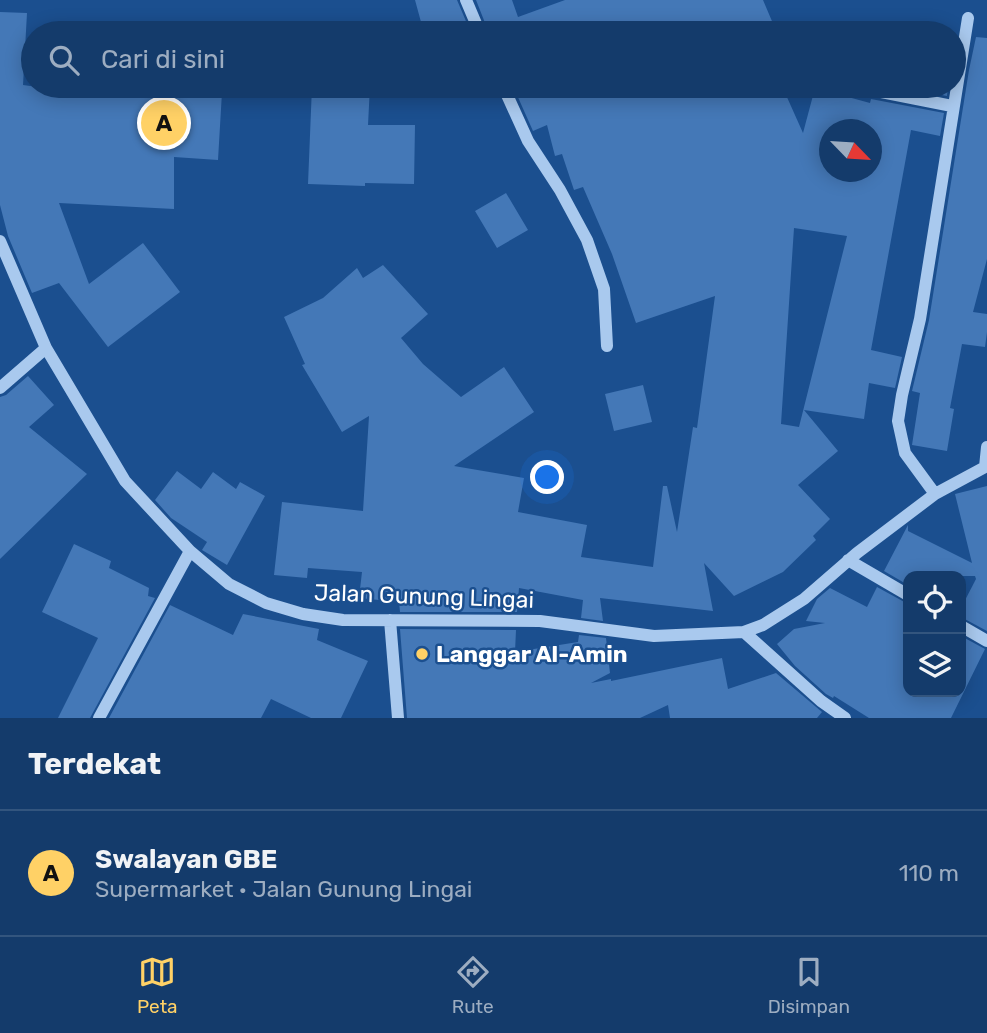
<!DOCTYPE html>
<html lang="id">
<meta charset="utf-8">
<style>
body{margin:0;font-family:Rubik,sans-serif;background:#214673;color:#f1f3f6}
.controls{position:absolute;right:21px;bottom:21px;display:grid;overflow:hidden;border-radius:14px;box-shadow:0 4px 18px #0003}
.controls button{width:63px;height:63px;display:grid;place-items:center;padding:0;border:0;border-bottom:2px solid #33557e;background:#143b6b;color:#f1f3f6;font:35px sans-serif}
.compass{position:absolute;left:819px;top:119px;width:63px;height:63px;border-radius:50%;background:#143b6b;box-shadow:0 4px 18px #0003;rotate:115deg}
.you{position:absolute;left:548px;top:478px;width:24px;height:24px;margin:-18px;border:5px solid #fff;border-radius:50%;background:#1a73e8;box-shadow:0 0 0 10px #1a73e833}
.badge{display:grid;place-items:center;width:46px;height:46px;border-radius:50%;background:#ffd166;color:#111;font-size:23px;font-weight:700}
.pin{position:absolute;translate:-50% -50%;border:4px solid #fff;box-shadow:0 2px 7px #0006}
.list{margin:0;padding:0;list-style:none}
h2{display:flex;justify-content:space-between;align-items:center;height:91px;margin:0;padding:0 28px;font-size:30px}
h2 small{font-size:23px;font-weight:400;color:#9dadc1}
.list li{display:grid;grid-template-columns:46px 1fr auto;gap:21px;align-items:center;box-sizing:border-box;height:126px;padding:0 28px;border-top:2px solid #33557e}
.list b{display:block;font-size:26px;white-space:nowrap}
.list p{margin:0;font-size:23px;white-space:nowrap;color:#9dadc1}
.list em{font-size:23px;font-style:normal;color:#9dadc1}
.icon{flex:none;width:38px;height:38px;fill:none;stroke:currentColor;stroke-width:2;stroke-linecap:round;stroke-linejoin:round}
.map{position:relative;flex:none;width:987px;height:718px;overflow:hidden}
.search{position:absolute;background:#143b6b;box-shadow:0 4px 18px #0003;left:21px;right:21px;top:21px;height:77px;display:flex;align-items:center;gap:18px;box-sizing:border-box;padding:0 24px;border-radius:38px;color:#9dadc1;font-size:26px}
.sheet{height:217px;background:#143b6b}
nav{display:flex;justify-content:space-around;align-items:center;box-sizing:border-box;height:98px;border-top:2px solid #33557e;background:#143b6b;font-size:19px;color:#9dadc1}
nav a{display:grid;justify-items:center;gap:4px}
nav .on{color:#ffd166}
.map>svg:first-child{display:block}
</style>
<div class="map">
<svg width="987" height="718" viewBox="0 0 987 718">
<rect width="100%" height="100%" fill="#1b4f8f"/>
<path fill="#4478b7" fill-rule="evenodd" d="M415 0H457L471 33H424Z
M476 0H512L518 17 565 0H763L777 33H489Z
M0 12 27 13 23 85 110 97V86L222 92 218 160 174 157V209L59 203 89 284 143 243 180 292 108 347 59 283 32 293 8 236 0 205Z
M976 37 987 38V259L973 312 987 314V332L985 347 962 344 950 408 954 409 947 451 912 445 920 393 912 391 929 320 969 70Z
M312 86H370L368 125H415L414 184 365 183V186L308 184Z
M513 86H782L803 133 815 88 870 103 871 99 944 113 940 136 911 130 871 350 902 357 895 388 869 383 864 419 804 410 838 451 798 485 830 519 813 536 816 540 783 572 734 596 704 563 713 611 600 598 603 621 581 618 583 600 519 588 517 612H400L399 602 359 598 362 572 308 568 307 578 274 575 282 502 363 511 369 416 342 432 302 365 305 364 284 317 323 298 357 268 363 278 383 265 428 314 401 338 423 364 461 397 504 367 534 412 454 466 524 478 518 512 587 525 581 557 653 567 663 486H667L677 532 693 427 697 428 715 296 636 323 612 254 583 187 574 190 562 154 555 156 547 125 533 131ZM830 130H872V172H830ZM794 228 847 236 799 427 781 424Z
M895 86H948L947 96Z
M506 193 528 230 497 248 475 211Z
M28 376 54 405 29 427 87 474 0 559V397L6 395Z
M643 385 652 422 614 431 605 394Z
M177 471 201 489 213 472 236 489 240 482 265 496 227 565 202 550 207 542 171 518 155 500Z
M987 486V631L961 617V608L976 579 975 576H908V585L884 571 908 525V531L972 563 955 494Z
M74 544 111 561 109 568 149 588 148 596 155 598 90 718H58L98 638 42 612Z
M877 587 908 604V692H961V636L985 649 951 718H869L834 696 833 698 826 694 795 666 777 644 794 629 825 623 806 621 817 599 830 588 867 607Z
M170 605 233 635 243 614 319 629 317 640 368 661 341 718H311L271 699 261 718H109Z
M400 629 516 630 515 652 578 642 579 635 606 638 610 673 591 683 611 679V681L722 658 728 689 776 673 822 712 817 718H670L668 705 640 718H407Z"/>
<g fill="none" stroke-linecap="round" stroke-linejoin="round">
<path stroke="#a9c9ee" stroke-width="12" d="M466 0 480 33
M503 86 528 141 560 190 587 240 604 289 607 346
M851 86 952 106
M0 241 46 348 125 481 190 551 229 584 266 603 303 614 343 620 540 621 654 636 744 632 763 625 804 599 857 553 935 494 987 466
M0 388 46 348
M985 467 987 447
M935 494 905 453 898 421 902 395 920 319 968 18
M848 560 908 595
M390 620 398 718
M961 626 987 641
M744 632 821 701 845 718
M99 718 190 551"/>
</g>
<circle fill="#ffd166" stroke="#1b4f8f" stroke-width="2.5" cx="422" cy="654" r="7"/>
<g text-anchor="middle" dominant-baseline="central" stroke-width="5" stroke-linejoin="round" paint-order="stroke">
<g font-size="23" fill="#fff" stroke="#1b4f8f">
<text transform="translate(424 596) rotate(2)">Jalan Gunung Lingai</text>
</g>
<g font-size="23" font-weight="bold" fill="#fff" stroke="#1b4f8f" text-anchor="start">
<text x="436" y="654">Langgar Al-Amin</text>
</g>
</g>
</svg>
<div class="controls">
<button><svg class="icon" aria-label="locate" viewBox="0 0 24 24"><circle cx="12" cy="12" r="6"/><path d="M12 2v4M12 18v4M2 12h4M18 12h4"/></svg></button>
<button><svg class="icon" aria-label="layers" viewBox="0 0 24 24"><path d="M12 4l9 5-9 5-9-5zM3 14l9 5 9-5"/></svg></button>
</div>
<svg class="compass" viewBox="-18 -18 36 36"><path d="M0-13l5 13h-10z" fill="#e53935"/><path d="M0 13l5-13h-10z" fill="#9dadc1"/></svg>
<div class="you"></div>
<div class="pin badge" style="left:164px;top:123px">A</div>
<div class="search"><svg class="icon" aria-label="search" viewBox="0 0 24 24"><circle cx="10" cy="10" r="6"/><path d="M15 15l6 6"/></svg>Cari di sini</div>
</div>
<section class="sheet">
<h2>Terdekat<small></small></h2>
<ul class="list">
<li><span class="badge">A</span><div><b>Swalayan GBE</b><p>Supermarket · Jalan Gunung Lingai</p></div><em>110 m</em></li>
</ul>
</section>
<nav>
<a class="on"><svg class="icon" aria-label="map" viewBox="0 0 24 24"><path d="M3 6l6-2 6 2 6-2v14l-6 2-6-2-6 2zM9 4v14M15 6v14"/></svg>Peta</a>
<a><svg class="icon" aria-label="directions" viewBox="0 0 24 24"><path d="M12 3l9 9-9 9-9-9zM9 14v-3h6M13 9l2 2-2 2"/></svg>Rute</a>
<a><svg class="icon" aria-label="saved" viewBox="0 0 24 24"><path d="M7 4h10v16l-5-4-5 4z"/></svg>Disimpan</a>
</nav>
